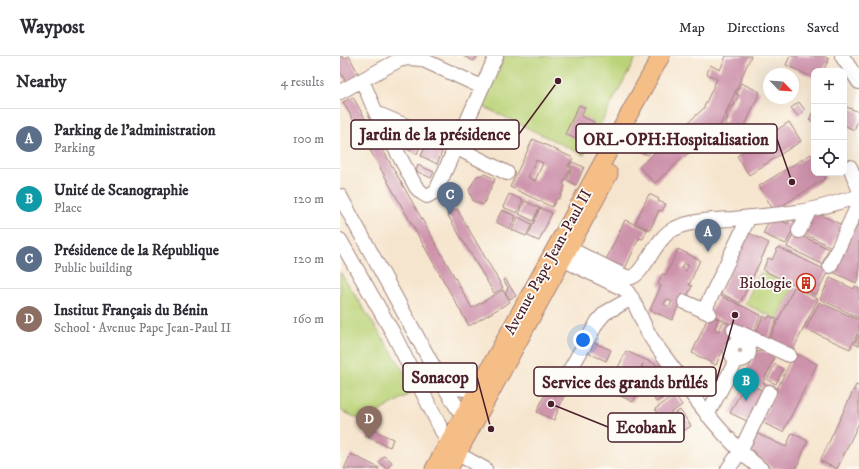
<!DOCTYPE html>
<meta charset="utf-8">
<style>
body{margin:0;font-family:"IM FELL DW Pica",serif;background:#f2f2f3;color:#2b2b33}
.controls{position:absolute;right:12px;top:12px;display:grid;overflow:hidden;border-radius:8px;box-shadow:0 4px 16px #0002}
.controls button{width:36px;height:36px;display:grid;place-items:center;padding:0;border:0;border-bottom:1px solid #e1e1e2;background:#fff;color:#2b2b33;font:20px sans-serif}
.compass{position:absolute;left:423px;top:12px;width:36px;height:36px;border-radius:50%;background:#fff;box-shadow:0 4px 16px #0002;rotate:115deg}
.you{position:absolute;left:243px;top:284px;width:14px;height:14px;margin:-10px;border:3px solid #fff;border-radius:50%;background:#1a73e8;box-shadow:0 0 0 6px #1a73e833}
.badge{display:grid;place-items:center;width:26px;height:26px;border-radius:50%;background:#c8321e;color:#fff;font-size:13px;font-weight:700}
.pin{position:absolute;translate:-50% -33px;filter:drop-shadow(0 1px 2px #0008)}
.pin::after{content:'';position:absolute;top:21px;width:14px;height:12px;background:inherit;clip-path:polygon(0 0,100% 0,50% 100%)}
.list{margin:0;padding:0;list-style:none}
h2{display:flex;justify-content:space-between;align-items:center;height:52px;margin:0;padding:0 16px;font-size:17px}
h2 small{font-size:13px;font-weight:400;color:#7c7c81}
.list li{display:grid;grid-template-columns:26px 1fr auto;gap:12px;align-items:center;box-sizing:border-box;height:60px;padding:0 16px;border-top:1px solid #e1e1e2}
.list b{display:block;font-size:15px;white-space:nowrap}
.list p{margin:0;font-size:13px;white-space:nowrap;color:#7c7c81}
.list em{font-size:13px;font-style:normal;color:#7c7c81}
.icon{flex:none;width:22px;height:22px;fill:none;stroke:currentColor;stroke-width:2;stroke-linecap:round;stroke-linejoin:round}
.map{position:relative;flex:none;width:519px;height:413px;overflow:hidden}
header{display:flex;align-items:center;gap:24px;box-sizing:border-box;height:56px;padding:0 20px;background:#fff;border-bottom:1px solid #e1e1e2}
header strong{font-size:19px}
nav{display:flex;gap:22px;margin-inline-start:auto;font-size:14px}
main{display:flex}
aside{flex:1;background:#fff}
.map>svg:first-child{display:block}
</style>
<header>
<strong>Waypost</strong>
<nav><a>Map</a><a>Directions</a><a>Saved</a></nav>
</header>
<main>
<aside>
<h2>Nearby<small>4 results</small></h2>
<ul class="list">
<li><span class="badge" style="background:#5c6f8a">A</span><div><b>Parking de l'administration</b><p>Parking</p></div><em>100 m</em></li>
<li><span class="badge" style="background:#0f9aa8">B</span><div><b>Unité de Scanographie</b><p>Place</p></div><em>120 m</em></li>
<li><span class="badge" style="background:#5c6f8a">C</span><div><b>Présidence de la République</b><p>Public building</p></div><em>120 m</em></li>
<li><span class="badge" style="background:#8d6e63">D</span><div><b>Institut Français du Bénin</b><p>School · Avenue Pape Jean-Paul II</p></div><em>160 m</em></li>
</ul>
</aside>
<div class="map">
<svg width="519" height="413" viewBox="0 0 519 413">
<rect width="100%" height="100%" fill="#fdfcf7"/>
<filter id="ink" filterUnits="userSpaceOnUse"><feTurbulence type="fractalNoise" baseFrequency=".025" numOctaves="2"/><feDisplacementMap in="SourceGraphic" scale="8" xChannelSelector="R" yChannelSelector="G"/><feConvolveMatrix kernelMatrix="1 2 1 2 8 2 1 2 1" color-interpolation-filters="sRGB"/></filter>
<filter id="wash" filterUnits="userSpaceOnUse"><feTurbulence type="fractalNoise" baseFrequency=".012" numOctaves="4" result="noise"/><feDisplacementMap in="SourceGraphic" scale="16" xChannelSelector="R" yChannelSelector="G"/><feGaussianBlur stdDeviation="0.9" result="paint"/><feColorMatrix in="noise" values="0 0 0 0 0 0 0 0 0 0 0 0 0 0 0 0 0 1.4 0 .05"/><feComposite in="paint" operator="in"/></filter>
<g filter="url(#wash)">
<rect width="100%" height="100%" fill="#f6e5ce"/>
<path fill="#bbd378" stroke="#827952" d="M163 0H297L244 99 142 50Z
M0 216 76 334 23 365 0 354Z
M420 216 453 231 437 263 405 248Z"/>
<g id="blocks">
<path fill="#cd93ab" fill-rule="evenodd" d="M0 0H2L4 3 9 0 19 19 6 26 0 16Z
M123 0H137L134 5Z
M386 0H411L381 68 315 127 299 111 363 53 377 23 367 18 370 9 380 14Z
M450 0H483L489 3 483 15H474V22L446 9Z
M401 27 420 36 402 76 385 68 388 61 386 60 391 50 393 51 399 39 396 38Z
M13 41 132 252 163 234 170 246 129 270 3 46Z
M459 46 465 54 458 60 451 52Z
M239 49 245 52 241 60 254 66 245 87 225 78Z
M504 50 519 56V62L514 74 504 69Z
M474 53V66L469 64Z
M449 66 461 85 409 119 397 100Z
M308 70 320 75 308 99 297 94Z
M68 82 81 88 77 98 63 91Z
M193 83 233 102 228 110 231 112 223 128 225 130 219 143 217 142 212 151 170 131ZM196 104 203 107 195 125 188 121Z
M86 89 102 96 97 108 81 100Z
M471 98 474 103V117H483L486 122 434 155 419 130Z
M232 106 244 111 236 129 227 124 233 111 230 110Z
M78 109 94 116 91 122 76 115Z
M145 118 155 123 143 149 133 145 129 134 135 123 137 120Z
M169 138 183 144 177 157 163 151Z
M309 138 319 143 318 145 326 148 322 155 319 154 310 174 295 167Z
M185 145 199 152 193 165 179 158Z
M200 152 212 157 199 185 188 180Z
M117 153 163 232 154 237 107 158Z
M162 154 176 160 170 173 156 166Z
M472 155 502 169 492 191 462 177Z
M519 159V220L516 227 493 216Z
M431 160 448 168 450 163 456 166 446 188 423 178Z
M178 161 192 168 186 180 172 174Z
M285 164 307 174 303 183 299 182 284 215 265 206Z
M454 176 489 193 482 208 447 191Z
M409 177 429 187 400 247 380 237Z
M438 191 488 215 476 239 423 214 428 202 432 204Z
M338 193 360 204 349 229 352 230 347 241 343 240 332 264 310 254 321 230 318 228 322 218 326 219ZM344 207 349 210 346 215 341 212ZM327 243 332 246 329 251 324 248Z
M165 222 176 240 170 243 166 237 168 231 163 224Z
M490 222 514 233 515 230 519 232V262L480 243Z
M454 231 478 243 451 298 428 286Z
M379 239 421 259 412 278 370 258Z
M479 246 519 264V274L510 293 466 273Z
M369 259 378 263 374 273 379 275 383 266 394 270 376 309 352 297Z
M423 260 428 263 429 260 437 263 425 288 413 282Z
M519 278V290L514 288Z
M248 284 271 294 266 305 244 295Z
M286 295 324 312 315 332 297 323 303 308 294 327 301 330 293 346 256 328 264 312 275 318Z
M420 295 427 296 432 299 434 303 423 327 437 333 455 297 477 308 443 376 421 366 435 337 404 321 417 296Z
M435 308 443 313 436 328 427 324Z
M406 326 422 334 407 365 390 357Z
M516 329 519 330V367L497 413 480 405Z
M207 333 224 340 214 364 197 356Z
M319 336 323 342 316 346 313 340Z
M335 339 342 349 322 363 315 353Z
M340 354 351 370 333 382 323 366Z
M28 372 53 383 50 391 25 380Z
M412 375 446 391 452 377 468 385 456 413H440L437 412 434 413 428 409 425 406 412 400 414 396 406 391Z
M11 398 39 412V413H4Z
M44 400 52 406 47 413 39 406Z"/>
</g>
</g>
<g filter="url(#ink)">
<use href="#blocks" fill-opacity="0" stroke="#a0827c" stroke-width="1"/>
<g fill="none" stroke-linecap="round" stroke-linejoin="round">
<g stroke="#a0827c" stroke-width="16">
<path id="minor" d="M502 0 519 26
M22 24 36 57 76 131 82 137 87 140 96 135 156 0
M0 36 59 4 69 2 81 3 142 31
M36 57 115 91 167 117
M510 111 519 133
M0 140 104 330 123 361 128 367
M459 175 469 155
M0 184 53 277 108 387 118 398 145 413
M220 188 284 220C286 221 290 222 292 221 305 216 316 181 334 173 352 164 373 164 393 163 414 161 436 159 457 156 478 154 498 145 519 141
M214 199 286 234C297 248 301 265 310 280 317 292 327 303 335 315 360 350 387 386 421 413
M490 210 519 147
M345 246 369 257
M364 255 409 161
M394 274 449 299
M391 295a9 9 0 1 1 18 0a9 9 0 1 1-18 0Z
M104 330 138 335
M219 333 258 265 265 257 292 242
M367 359 397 303
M388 413 400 396 429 336"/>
</g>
<g stroke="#a0827c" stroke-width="19">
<path id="major" d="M94 413 321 0
M109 413 269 118"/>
</g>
<use href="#minor" stroke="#fff" stroke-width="14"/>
<use href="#major" stroke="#f6be87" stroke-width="17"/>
</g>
</g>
<defs>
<g id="building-ring" transform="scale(1)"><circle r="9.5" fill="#fdfcf7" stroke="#c8321e" stroke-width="1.5"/><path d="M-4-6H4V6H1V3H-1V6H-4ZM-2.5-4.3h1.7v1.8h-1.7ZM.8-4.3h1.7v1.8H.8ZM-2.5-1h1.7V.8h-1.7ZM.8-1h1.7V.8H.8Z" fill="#c8321e"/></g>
</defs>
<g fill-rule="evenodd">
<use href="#building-ring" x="466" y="227"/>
</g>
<g text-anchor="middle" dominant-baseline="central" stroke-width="3.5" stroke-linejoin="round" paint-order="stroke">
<g font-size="16" fill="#4a1f2b" stroke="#fdfcf7">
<text transform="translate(208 206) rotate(-61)">Avenue Pape Jean-Paul II</text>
</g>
<g font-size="16" fill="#4a1f2b" stroke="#fdfcf7" text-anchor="end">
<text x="452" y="227">Biologie</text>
</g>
</g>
<path fill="none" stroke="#4a1f2b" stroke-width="1.5" d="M218 25L179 78M452 126L437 83M151 373L137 321M395 259L376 326M211 348L268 371"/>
<g fill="#4a1f2b" stroke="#fdfcf7" stroke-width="1.5">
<circle cx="218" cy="25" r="4"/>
<circle cx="452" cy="126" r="4"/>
<circle cx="151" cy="373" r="4"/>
<circle cx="395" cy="259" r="4"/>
<circle cx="211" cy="348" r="4"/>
</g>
<g fill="#fdfcf7" stroke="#4a1f2b" stroke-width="1.5">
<rect x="11" y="64" width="168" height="29" rx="4"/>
<rect x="236" y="68" width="201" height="29" rx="4"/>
<rect x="63" y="307" width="74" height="29" rx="4"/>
<rect x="194" y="311" width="182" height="29" rx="4"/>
<rect x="268" y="357" width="76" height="29" rx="4"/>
</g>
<g font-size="17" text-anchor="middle" font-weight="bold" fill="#4a1f2b">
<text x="95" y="84">Jardin de la présidence</text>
<text x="336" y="89">ORL-OPH:Hospitalisation</text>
<text x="100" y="327">Sonacop</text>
<text x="285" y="332">Service des grands brûlés</text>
<text x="306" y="377">Ecobank</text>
</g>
</svg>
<div class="controls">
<button>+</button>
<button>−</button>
<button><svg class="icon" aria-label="locate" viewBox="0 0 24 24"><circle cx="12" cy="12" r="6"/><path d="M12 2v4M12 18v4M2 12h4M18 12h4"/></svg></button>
</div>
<svg class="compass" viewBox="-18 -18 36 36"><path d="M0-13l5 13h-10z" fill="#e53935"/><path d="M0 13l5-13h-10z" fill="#7c7c81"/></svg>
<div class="you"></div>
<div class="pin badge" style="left:368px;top:196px;background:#5c6f8a">A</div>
<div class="pin badge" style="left:406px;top:345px;background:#0f9aa8">B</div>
<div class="pin badge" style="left:110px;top:159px;background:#5c6f8a">C</div>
<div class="pin badge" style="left:29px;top:383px;background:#8d6e63">D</div>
</div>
</main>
